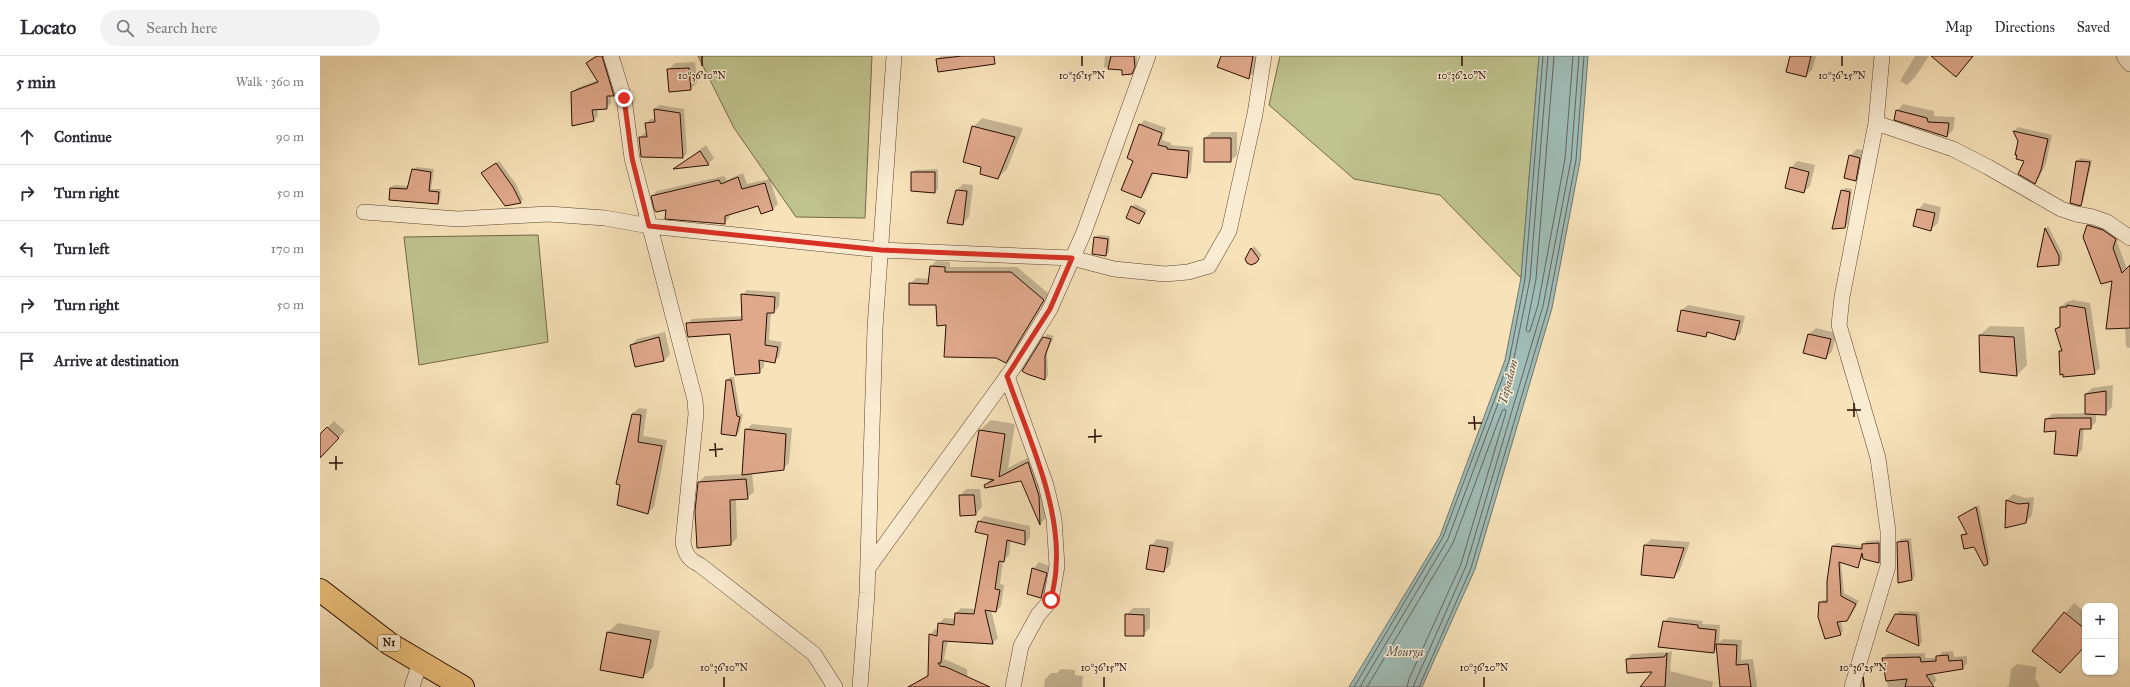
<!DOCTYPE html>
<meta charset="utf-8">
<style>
body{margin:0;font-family:"IM FELL Great Primer",serif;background:#f2f2f3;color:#2b2b33}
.controls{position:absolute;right:12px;bottom:12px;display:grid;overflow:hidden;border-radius:8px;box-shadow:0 1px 3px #0004}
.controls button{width:36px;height:36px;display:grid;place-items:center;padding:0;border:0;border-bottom:1px solid #e1e1e2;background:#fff;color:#2b2b33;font:20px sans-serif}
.stop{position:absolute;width:12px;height:12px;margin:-9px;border:3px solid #d93025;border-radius:50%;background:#fff}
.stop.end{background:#d93025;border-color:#fff;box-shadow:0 1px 4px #0008}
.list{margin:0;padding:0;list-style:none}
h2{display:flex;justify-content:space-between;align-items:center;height:52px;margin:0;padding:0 16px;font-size:17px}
h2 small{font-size:13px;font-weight:400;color:#7c7c81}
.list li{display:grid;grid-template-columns:26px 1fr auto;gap:12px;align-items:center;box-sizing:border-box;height:56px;padding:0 16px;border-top:1px solid #e1e1e2}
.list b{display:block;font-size:15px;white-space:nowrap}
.list em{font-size:13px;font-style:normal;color:#7c7c81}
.icon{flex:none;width:22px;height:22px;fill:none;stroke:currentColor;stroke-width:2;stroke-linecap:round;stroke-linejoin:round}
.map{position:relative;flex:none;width:1810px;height:631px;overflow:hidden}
header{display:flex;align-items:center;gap:24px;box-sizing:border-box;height:56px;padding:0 20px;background:#fff;border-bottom:1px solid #e1e1e2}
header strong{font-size:19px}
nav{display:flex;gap:22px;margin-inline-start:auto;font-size:14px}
.search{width:280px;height:36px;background:#f2f2f3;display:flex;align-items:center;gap:10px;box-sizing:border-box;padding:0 14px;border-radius:22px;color:#7c7c81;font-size:15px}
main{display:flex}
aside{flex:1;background:#fff}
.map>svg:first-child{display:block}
</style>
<header>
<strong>Locato</strong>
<div class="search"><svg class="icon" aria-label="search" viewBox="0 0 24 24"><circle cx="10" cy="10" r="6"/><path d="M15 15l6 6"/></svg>Search here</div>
<nav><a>Map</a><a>Directions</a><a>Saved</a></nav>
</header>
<main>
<aside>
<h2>5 min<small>Walk · 360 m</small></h2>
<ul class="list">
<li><svg class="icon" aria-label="ahead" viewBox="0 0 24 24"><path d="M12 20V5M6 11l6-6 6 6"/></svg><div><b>Continue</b></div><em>90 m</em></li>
<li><svg class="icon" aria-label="right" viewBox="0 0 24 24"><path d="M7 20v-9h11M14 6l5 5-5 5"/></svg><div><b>Turn right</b></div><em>50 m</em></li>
<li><svg class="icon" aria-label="left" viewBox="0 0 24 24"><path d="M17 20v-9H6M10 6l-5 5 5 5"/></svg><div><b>Turn left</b></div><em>170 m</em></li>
<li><svg class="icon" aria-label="right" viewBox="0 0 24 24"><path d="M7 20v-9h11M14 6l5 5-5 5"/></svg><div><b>Turn right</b></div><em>50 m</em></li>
<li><svg class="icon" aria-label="arrive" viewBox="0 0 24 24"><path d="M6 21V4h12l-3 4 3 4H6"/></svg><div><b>Arrive at destination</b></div></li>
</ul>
</aside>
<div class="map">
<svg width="1810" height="631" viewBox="0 0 1810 631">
<rect width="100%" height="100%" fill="#f7e2b9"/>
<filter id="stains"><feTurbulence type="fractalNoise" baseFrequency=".005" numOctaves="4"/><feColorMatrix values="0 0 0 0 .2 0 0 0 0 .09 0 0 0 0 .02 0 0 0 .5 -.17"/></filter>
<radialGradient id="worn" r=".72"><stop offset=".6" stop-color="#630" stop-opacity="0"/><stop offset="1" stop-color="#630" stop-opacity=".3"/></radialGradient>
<path fill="#bfc38e" stroke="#746847" d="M378 0H552L545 162 476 161 414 72Z
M960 0H1219L1201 222 1120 139 1034 123 949 49Z
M218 179 228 286 99 309 84 181Z"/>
<path fill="#9fbcb7" stroke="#70766e" d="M1219 0H1268L1260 105 1232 252 1155 513 1102 631H1029L1120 480 1185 304 1201 222Z"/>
<path fill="#0003" d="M276 0H286L298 34 291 39V47L286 52 277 53 278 60 273 65 252 37 257 32 278 24 267 7Z
M621 0H670L617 3Z
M785 0H817V7L811 17 803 13 784 11Z
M901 0H937L934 17 929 21 898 10Z
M1471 0H1496L1492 14 1486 20Z
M1595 0H1609L1595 21 1587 29 1580 25Z
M1613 0H1654L1636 20Z
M375 6 377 27 370 33 348 14 355 7Z
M1583 48 1614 55V60L1635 61 1633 74 1627 80 1577 55Z
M339 49 364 53 367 97 363 101 320 81 324 77H328L326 67 331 63H336L335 53Z
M662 62 703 72 687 113 678 122 663 111 653 71Z
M824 64 846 72 842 84 851 87V89L873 91 871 116 867 121 834 116 825 137 820 141 815 104 820 69Z
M1698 71 1732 79 1726 108 1719 122 1715 126 1694 75Z
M892 76H917V99L910 105 885 82Z
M386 89 394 102 388 108 356 112Z
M1537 93 1546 95 1542 117 1535 124 1530 100Z
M1760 102 1772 104 1763 146 1760 149 1751 146 1757 105Z
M179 105 196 128 203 144 200 146 165 114Z
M1477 105 1495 109 1490 130 1484 136 1471 112Z
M96 111 114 113 111 133H121L120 144 117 147 70 143 71 132 74 129 89 130 93 114Z
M618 113V133L615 136 592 117 595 114Z
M423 117 427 128 450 123 458 148 453 153 439 149 410 157 409 162 404 167 347 153 332 140 337 135 404 120 407 124Z
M643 128 653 129 649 161 643 168 636 135Z
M1525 132 1532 133 1528 168 1525 171 1522 135Z
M1604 147 1621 151 1618 167 1611 173 1598 154Z
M815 148 827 154 819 167 812 151Z
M1773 165 1801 178 1797 186 1807 213 1810 211V292L1806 291 1805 271 1793 223 1768 170Z
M1728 170 1742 197V205L1738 208 1718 209 1726 172Z
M778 179 790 180 789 196 786 199 775 182Z
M934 190 942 199 937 205H926V201Z
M616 205 630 206V211H697L729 238 691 300 686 306 627 268 617 248 590 228 596 222 610 223 611 210Z
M427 234 460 236 459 251 454 256H451L449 284 462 286 459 301 454 306 444 304V311L439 316 411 277 367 268 372 263 423 260 422 239Z
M1753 244 1770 247 1780 312 1774 317 1740 296 1743 294 1736 273 1741 268V251L1746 246Z
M1368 249 1425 260 1421 277 1415 282 1389 276 1386 280 1362 254Z
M1670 270 1704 271 1707 309 1697 319 1660 279Z
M1496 272 1517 277 1512 295 1506 302 1489 278Z
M345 276 350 298 344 305 311 289 317 283Z
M727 278 734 280 727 296 728 320 725 323 704 314Z
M410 321H414L420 358H423L419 376 416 379 407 324Z
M1793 329 1792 351 1785 358H1776V366L1771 372H1764L1762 394 1757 399 1726 363 1732 358 1766 357V338L1772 332Z
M319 352 327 353 323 380 347 384 334 451 328 457 312 358Z
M671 364 695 368 688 412 719 396 730 458 720 468 701 424 665 429 672 422 660 374Z
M14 365 25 375 5 396 0 391V379Z
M432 368 472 372 469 407 463 413 432 417 434 436 427 442 416 443 417 482 411 488 379 426 385 420 424 418 426 374Z
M646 433H660L662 451 656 458 640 440Z
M1693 438 1705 442 1714 441 1712 459 1706 466 1687 444Z
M1659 449 1670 504 1667 508 1655 490 1642 479 1648 476 1639 461Z
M664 460 710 470V482L705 488 691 484 689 499 683 505 680 528 684 529 681 550 676 555 671 554 678 582 673 587 628 584 624 603 647 613 648 631 590 630 609 618 610 579 615 573 618 574 619 568 624 562 635 563 636 557 641 552 656 553 670 478 659 466Z
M1591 482 1595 520 1592 523 1579 525 1578 486 1581 483Z
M837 483 854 486 850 509 844 515 831 490Z
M1331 483 1370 486 1360 514 1354 520 1322 518 1325 489Z
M1562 484V503L1559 506 1542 502 1537 511 1521 506 1524 537 1539 545 1530 561 1526 564 1521 565 1523 575 1520 578 1500 547 1503 544H1508L1513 490 1516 487 1543 490 1546 485Z
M719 506 732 511 727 534 721 541 713 513Z
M1754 547 1765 556V589L1740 616 1714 595Z
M813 552H830V572L823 579 806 559Z
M1579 555 1599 556 1602 586 1599 589 1567 575Z
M1349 561 1383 565 1382 568 1400 569 1399 587 1403 583 1422 584 1421 604 1433 603 1437 631H1401L1397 592 1394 596 1344 566Z
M298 567 340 575 333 611 323 621 288 576Z
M1352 594 1350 615 1393 626 1392 631H1321L1334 615 1307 603 1312 598 1350 596Z
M1633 595 1634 601 1647 600V607L1643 612 1612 617 1617 624 1612 629 1607 631H1568L1563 603 1567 598 1605 597V602H1617L1622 596Z
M1697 608 1717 611 1715 622 1720 631H1685L1689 630 1691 613Z
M741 613 755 614V619L763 620 762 631H724L725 623 731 617H737Z"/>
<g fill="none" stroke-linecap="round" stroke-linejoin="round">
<path stroke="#64645c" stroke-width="1" d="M1234 0 1216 223 1206 274 1208 276 1210 275 1218 249 1245 103 1253 0
M1034 631 1123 481 1189 305 1205 223 1223 0
M1040 631 1128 483 1193 307 1210 223 1228 0
M1047 631 1133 487 1182 355 1185 353 1186 356 1141 508 1089 623 1087 631
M1093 631 1146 510 1223 250 1251 104 1259 0
M1099 631 1151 512 1228 251 1256 104 1264 0"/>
</g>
<path fill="#e0a98c" stroke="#290c00" d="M277 0H282L294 40H287V53L272 54 274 65 252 70 251 36 278 26 266 7Z
M642 0H674L675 8 618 16 616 3Z
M791 0H814L815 11 812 18 802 19V14L788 13Z
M901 0H933L929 23 897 11Z
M1470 0H1491L1486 21 1466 16Z
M1611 0H1653L1636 21Z
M369 12 371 34 349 36 347 13Z
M334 53 360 57 363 102 321 101 319 81H327L325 67 335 66Z
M1576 54 1607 62 1608 66 1629 67 1627 81 1574 64Z
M819 68 842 77 838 89 847 91V93L869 95 867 122 832 117 821 142 801 134 813 105 807 102Z
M652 70 695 81 678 123 660 118 661 111 643 106Z
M1693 75 1728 83 1721 114 1715 128 1698 118 1704 105 1696 103 1697 99H1695L1698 85Z
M884 82H911V106H884Z
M380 95 389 109 353 113Z
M1529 99 1540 102 1536 125 1524 122Z
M1756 105 1770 106 1761 150 1750 147Z
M176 107 193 131 201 147 185 150 161 117Z
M1470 111 1489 116 1484 137 1465 132Z
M92 113 111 116 109 135 119 136 118 148 69 144 70 132 87 133Z
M591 116H615V137L591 135Z
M418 121 422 133 445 127 453 154 441 158 438 150 405 160V168L345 163 346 154 336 156 334 153 331 140 399 124 401 128Z
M636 134 647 135 643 169 627 167Z
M1521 134 1530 136 1525 172 1512 173Z
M811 150 825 157 819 168 806 162Z
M1597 153 1615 157 1611 175 1593 170Z
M1767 169 1783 174 1796 183 1793 192 1802 217 1810 209V272L1786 273 1792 225 1781 228 1763 181Z
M1725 172 1739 200V209L1717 211Z
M774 181 788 183 786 200 772 198Z
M931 192 939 203 936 207 931 209 927 207 925 203Z
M610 210 625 211V216H691L724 244 686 307 676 302 624 301 626 269 617 270 616 249H589V227L608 228Z
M421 238 455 241 454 257H447L445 289 458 291 455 307 439 304 440 317 415 319 410 278 368 281 367 276 366 267 422 264Z
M1747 249 1765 252 1775 318 1743 321V318L1740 319 1739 295H1742L1735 273 1740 271V251H1747Z
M1361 254 1420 265 1415 284 1387 276 1386 281 1357 275Z
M1488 278 1511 283 1506 303 1483 297Z
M1659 279 1694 281 1697 320 1660 316Z
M339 281 344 305 315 311 310 289Z
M723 281 731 283 725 300V324L707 318 702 315Z
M406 324H411L417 360 420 361 416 380 401 378Z
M1786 335V359L1765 358V338Z
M312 358 321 359 318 386 342 390 328 458 297 449 300 429 296 428Z
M1737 362H1771V373H1760L1757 400 1734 398 1736 375 1724 376 1725 363Z
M7 371 19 382 0 402V378Z
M425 373 466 378 464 414 422 419Z
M659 374 685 378 679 421 708 406 719 440 720 469 701 425 665 432 664 429 674 424 651 420Z
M426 423 428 443 410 444 411 489 377 492 375 455 378 426Z
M639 439H654L656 459 640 460Z
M1686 444 1698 448 1709 447 1706 467 1685 472Z
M1656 451 1668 508 1664 510 1654 491 1644 493 1641 479 1647 478 1638 461Z
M658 465 705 475V489L687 484 684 506 679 505 675 533 680 534 676 556 665 554 673 588 623 585 621 607H618L620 610 626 611 670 631H588L608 620 609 578 617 580 618 567 634 569 635 557 654 558 668 479 655 476Z
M1588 485 1592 524 1578 527 1577 486Z
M1559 487V507L1543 503 1542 497 1538 512 1519 506 1521 540 1536 548 1527 565 1517 566 1521 579 1505 583 1498 561 1499 546H1507V525L1512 490 1542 493V488Z
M830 489 848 492 844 516 826 513Z
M1324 489 1364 492 1354 522 1321 519Z
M712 512 727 517 721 542 707 538Z
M1744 556 1765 573V590L1740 617 1712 595Z
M805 558 824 559V580H805Z
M1575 558 1596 559 1599 590 1566 575Z
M1343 565 1378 569V572L1396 574 1394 597 1338 591Z
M287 576 331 584 323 622 280 614Z
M1396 588 1417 589 1416 609 1428 608 1431 631H1400Z
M1347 597 1345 631H1320L1332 616 1307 617 1306 603 1344 601Z
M1628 599 1629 605 1642 604 1643 613 1606 619 1614 631H1585L1587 623 1566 625 1562 602 1600 601 1601 606 1616 605V600Z"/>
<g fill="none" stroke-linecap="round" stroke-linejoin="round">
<g stroke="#5c422e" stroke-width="16">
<path id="minor" d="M291 0 304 42 312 102 375 344 376 358 363 486C365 498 369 504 380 509L494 598 515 631
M1804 0 1810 8
M1556 67 1633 93 1668 111 1741 153 1756 158 1773 161 1787 166 1810 182
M44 156 138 163 228 158 285 162 329 170 561 194 752 202 794 213 845 218 868 216 889 210 909 175 935 58 944 0
M687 320 726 429 734 463 737 510 731 544 718 559 701 590 693 631
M548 512 694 311 730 253 764 176 828 0
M92 631 100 606
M540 631 547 537 555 272 574 0
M1532 631 1568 510V475L1558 402 1519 269 1522 241 1556 67 1562 0"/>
</g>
<g stroke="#290c00" stroke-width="24">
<path id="trunk" d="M0 534 70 588 143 631"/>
</g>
<use href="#minor" stroke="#faecd2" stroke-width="15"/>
<use href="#trunk" stroke="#ecc17c" stroke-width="22"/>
</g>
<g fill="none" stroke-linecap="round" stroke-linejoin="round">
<path stroke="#d93025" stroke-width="5" d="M304 42 312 102 329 170 561 194 752 202 730 253 687 320C707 378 741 449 736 511 736 522 733 533 731 544"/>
</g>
<path fill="none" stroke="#290c00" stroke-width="1.5" d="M382 0V10M762 0V10M1142 0V10M1522 0V10M1534 347V361M1527 354H1541M1154 360 1155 374M1148 367H1162M775 373V387M768 381 782 380M395 387 396 401M389 394 403 393M16 400V414M9 407H23M404 621V631M784 621V631M1164 621V631M1543 621 1544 631"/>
<g text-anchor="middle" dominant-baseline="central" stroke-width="3" stroke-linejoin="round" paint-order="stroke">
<rect fill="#faecd2" stroke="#684f3f" stroke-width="1" x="58" y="579" width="22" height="16" rx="3"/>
<g font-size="10" font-weight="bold" fill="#290c00">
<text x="69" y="587">N1</text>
</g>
<g font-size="12" font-style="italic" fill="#585249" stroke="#faecd2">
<text transform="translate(1188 326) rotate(-75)">Tapadam</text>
<text x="1085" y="596">Mourga</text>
</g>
</g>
<g font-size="10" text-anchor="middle" fill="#290c00" stroke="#faecd2" stroke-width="3" stroke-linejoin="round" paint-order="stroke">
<text x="382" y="23">10°36'10"N</text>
<text x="762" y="23">10°36'15"N</text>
<text x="1142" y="23">10°36'20"N</text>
<text x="1522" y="23">10°36'25"N</text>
<text x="404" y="615">10°36'10"N</text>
<text x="784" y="615">10°36'15"N</text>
<text x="1164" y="615">10°36'20"N</text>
<text x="1543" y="615">10°36'25"N</text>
</g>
<rect width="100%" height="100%" filter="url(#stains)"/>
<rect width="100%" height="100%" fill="url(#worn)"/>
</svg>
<div class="controls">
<button>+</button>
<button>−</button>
</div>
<div class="stop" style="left:731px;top:544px"></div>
<div class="stop end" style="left:304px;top:42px"></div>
</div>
</main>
